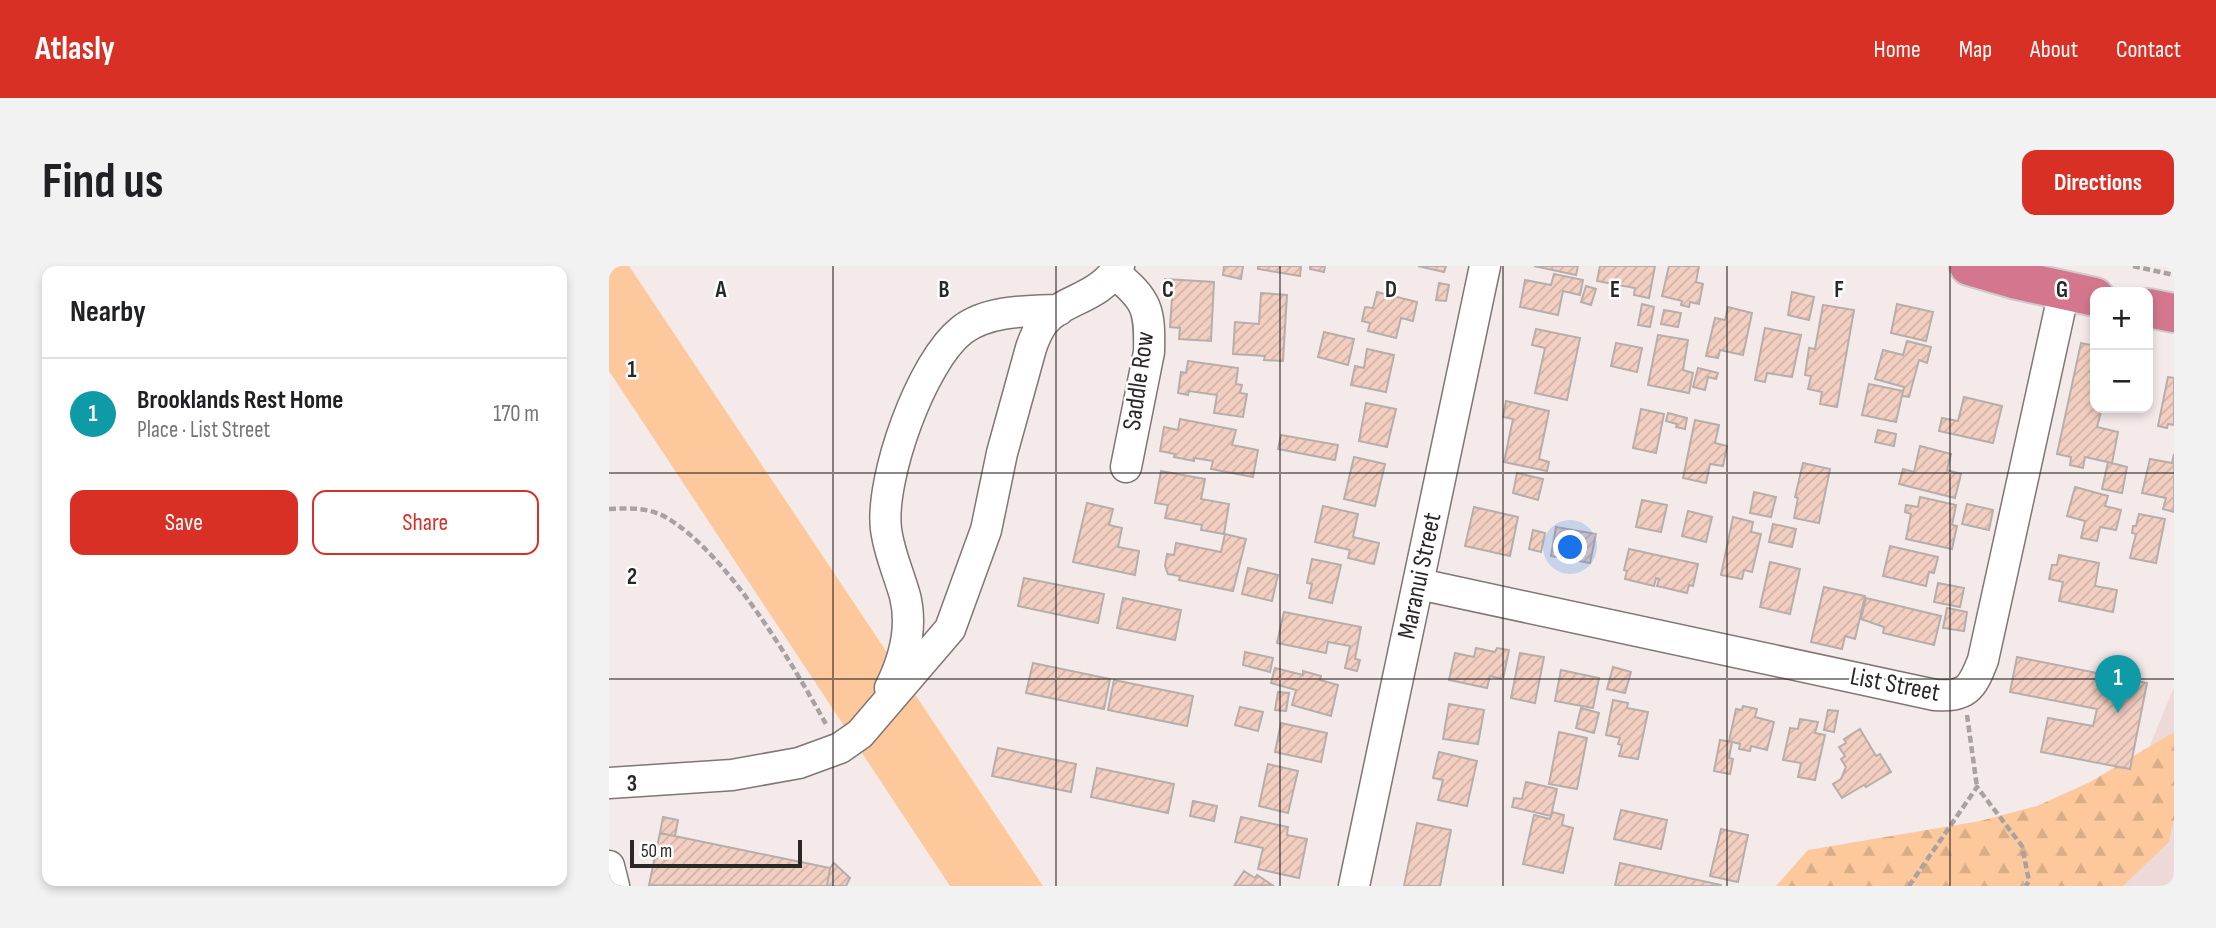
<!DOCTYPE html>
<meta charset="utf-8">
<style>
body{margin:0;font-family:"Sofia Sans Condensed",sans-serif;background:#f2f2f2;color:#202124}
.controls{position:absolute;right:21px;top:21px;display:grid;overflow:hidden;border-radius:14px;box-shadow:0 4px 10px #0003}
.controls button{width:63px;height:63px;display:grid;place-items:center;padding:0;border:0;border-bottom:2px solid #e0e0e0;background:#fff;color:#202124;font:35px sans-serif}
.scale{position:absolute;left:21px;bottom:18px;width:172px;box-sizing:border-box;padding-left:7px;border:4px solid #2b2727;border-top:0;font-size:19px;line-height:24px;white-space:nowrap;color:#2b2727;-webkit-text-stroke:5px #fff;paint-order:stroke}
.you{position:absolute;left:962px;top:282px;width:24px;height:24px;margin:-18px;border:5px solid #fff;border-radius:50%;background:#1a73e8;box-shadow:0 0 0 10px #1a73e833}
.badge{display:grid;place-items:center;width:46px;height:46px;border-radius:50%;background:#d93025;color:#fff;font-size:23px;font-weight:700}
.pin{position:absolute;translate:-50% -58px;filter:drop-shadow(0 2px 4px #0008)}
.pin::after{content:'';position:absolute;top:37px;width:24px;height:21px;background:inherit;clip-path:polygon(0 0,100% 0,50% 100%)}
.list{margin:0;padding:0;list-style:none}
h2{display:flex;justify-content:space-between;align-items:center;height:91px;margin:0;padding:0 28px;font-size:30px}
h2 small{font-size:23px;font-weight:400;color:#757577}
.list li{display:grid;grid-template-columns:46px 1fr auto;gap:21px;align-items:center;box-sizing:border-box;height:112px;padding:0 28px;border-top:2px solid #e0e0e0}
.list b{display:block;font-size:26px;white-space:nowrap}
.list p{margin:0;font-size:23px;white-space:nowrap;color:#757577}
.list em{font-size:23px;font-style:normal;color:#757577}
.actions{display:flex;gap:14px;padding:21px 28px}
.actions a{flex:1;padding:16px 0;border:2px solid #d93025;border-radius:14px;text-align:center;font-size:24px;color:#d93025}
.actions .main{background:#d93025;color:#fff}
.map{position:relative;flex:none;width:1565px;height:620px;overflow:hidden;border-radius:14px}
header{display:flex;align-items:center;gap:42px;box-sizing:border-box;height:98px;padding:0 35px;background:#d93025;color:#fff}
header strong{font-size:33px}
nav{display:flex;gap:38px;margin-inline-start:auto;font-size:24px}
.intro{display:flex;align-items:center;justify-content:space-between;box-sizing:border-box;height:168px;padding:0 42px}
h1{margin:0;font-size:49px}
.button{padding:18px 32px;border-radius:14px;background:#d93025;color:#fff;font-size:24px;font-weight:700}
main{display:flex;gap:42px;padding:0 42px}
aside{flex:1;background:#fff;border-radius:14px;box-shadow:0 4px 10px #0003}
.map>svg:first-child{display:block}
</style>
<header>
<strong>Atlasly</strong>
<nav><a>Home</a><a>Map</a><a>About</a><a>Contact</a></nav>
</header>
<div class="intro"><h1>Find us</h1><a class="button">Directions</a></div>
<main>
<aside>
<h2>Nearby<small></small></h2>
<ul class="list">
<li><span class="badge" style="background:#0f9aa8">1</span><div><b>Brooklands Rest Home</b><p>Place · List Street</p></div><em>170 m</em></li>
</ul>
<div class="actions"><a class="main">Save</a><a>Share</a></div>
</aside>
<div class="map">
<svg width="1565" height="620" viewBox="0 0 1565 620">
<defs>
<pattern id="forest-firs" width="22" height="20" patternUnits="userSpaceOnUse" patternTransform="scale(1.75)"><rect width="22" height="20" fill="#fdc99c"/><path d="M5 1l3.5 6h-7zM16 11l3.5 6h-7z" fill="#d9ad86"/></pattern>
<pattern id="building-hatch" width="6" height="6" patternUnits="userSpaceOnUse" patternTransform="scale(1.75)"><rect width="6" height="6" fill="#f3cfc1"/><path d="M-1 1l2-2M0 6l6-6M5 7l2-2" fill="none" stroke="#d0b2a6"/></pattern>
</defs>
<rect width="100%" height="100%" fill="#f4eae9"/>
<path fill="#eddad8" d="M1565 421V620H1458L1512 550Z"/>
<path fill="#fdc99c" d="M0 0H20L434 620H341L0 105Z"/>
<path fill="url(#forest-firs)" d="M1565 466V553L1560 576 1514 620H1167L1199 584 1371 555 1428 540 1481 516Z"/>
<path fill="url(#building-hatch)" stroke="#b7aeab" stroke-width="2" d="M615 0H634L632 13 614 9Z
M649 0H692L691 10 649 3Z
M701 0H716L715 6 701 3Z
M809 0H837L835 6Z
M925 0H969L967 9Z
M991 0H1046L1040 32 1025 29 1026 22 988 15Z
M1060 0H1090L1087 16 1094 18 1090 38 1081 36 1080 41 1072 39 1073 35 1053 30Z
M945 8 974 14 971 29 954 25 949 49 911 41 916 14 942 19Z
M556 13 605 16 602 75 570 73 571 62 561 61 563 32 555 31Z
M830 17 840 19 837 35 827 34Z
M977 20 987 23 982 39 972 36Z
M768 26 808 36 804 55 792 52 787 72 759 65 761 57 753 55 756 41 764 42Z
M1183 26 1205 31 1200 54 1179 49Z
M652 27 678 29 674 95 655 94 656 90 624 88 626 56 650 58Z
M1033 38 1045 41 1041 61 1029 59Z
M1288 38 1324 46 1317 75 1282 67Z
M1214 39 1245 44 1228 141 1211 138 1213 126 1199 123 1202 110 1196 109 1200 82 1206 83Z
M1119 41 1143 47 1134 89 1111 84 1109 92 1097 90 1106 52 1116 54Z
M1055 44 1072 47 1069 61 1052 58Z
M1156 62 1192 69 1183 111 1158 107 1156 116 1146 114Z
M927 63 971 72 958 134 926 127 936 82 923 79Z
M715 66 745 73 739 99 709 91Z
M1049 69 1079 74 1074 104 1084 107 1080 127 1039 119Z
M1298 75 1322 81 1318 97 1310 94 1300 131 1293 130 1295 121 1266 113 1274 84 1294 89Z
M1007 77 1033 82 1028 106 1002 100Z
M1472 77 1486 80V142H1493L1488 161 1509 166 1503 197 1476 191 1474 202 1461 199 1462 191 1448 188Z
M758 83 785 89 777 126 742 119 746 100 755 102Z
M579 95 629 102 627 118 633 119 631 127 638 128 634 151 605 147 608 129 580 125 579 129 569 127 572 106 577 107Z
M1089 102 1109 107 1107 113 1099 111 1096 124 1084 121Z
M1559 111 1565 112V159L1559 158 1558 162 1549 160Z
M1260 118 1294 125 1287 156 1253 149Z
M1355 131 1393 140 1384 177 1330 165 1333 152 1349 155Z
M897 135 940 145 930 193 940 196 938 205 895 196 904 153 894 151Z
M757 137 787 143 778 181 750 175Z
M1032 143 1055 148 1047 187 1024 182Z
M1059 147 1078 152 1076 163 1067 161 1068 158 1057 155Z
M571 153 627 164 623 179 649 184 644 211 602 203 604 195 585 192V195L565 191 566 188 551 185 555 161 569 164Z
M1086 154 1110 159 1106 177 1118 180 1114 200 1101 198 1097 217 1074 212Z
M1269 164 1287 168 1285 180 1266 176Z
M672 169 729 179 726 194 669 183Z
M1311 180 1342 188 1338 204 1352 208 1346 232 1290 218 1294 203 1305 206Z
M1565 188V246L1554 243 1557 232 1533 227 1541 193 1563 197Z
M745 191 776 198 766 240 735 233Z
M1499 196 1518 201 1513 227 1493 223Z
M1194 197 1221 203 1210 257 1185 252 1189 232 1186 231Z
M552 205 596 213 592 233 620 238 615 268 592 264 593 259 556 252 559 239 546 237Z
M908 207 934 213 929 234 904 227Z
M1466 221 1499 230 1496 240 1512 244 1507 264 1491 261 1488 275 1472 272 1476 255 1458 250Z
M1145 226 1167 231 1162 251 1141 247Z
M1311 231 1347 239 1343 259 1348 260 1343 283 1297 273 1302 248 1296 246 1297 239 1309 241Z
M1033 234 1058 239 1052 266 1027 261Z
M478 237 504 243 500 259 513 262 509 281 530 285 526 309 464 296Z
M1358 238 1384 244 1380 264 1353 258Z
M714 240 749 248 744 271 770 277 765 298 739 292 741 284 706 276Z
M865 241 909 251 901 290 856 280Z
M1079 245 1103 251 1097 276 1073 270Z
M1530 248 1556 253 1547 297 1521 292 1527 268 1523 267 1524 260H1527Z
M1124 251 1144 256 1142 266 1152 268 1143 306 1135 304 1133 313 1112 309Z
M1164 258 1187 263 1183 281 1160 276Z
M947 261 987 268 981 297 942 290Z
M924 264 936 267 932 286 920 283Z
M616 268 637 273 624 325 570 314 571 310 559 308 556 300 558 288 565 289 567 277 612 286Z
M1281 280 1329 291 1325 307 1320 306 1317 320 1274 310Z
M1020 283 1089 298 1084 320 1080 319 1078 327 1048 320 1050 313 1047 312 1045 320 1016 313 1018 305 1015 304Z
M1450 289 1490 297 1486 320 1508 324 1504 346 1450 335 1454 316 1440 313 1443 299H1448Z
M703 293 732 299 723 337 700 332 703 318 698 317Z
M1161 296 1191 303 1181 348 1151 341Z
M639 302 669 309 663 335 633 328Z
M415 312 495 328 489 357 409 340Z
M1329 317 1355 322 1351 341 1325 336Z
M1215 321 1256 330 1246 373 1236 370 1233 383 1202 376Z
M514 332 572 344 566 374 508 362Z
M1257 332 1332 350 1325 379 1274 367 1275 361 1252 353Z
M1338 342 1358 346 1355 365 1334 362Z
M675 346 752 361 746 393 751 394 748 405 736 402 741 380 719 376 717 387 668 377Z
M867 382 886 386 888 382 900 384 894 413 881 410 878 422 840 414 846 387 865 391Z
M636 386 664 392 661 406 634 399Z
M911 387 935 391 926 437 902 432Z
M1408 391 1538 417 1521 503 1432 486 1439 452 1484 460 1488 443 1401 426Z
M424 397 501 413 495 443 417 427Z
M1004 401 1022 406 1016 427 998 423Z
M666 402 694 409V405L712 410 711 414 729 419 722 450 683 439 687 424 662 417Z
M952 404 990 412 984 442 946 435Z
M505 414 584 430 578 460 499 444Z
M669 426 680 427 677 445 666 444Z
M1004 434 1019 437 1018 442 1039 446 1029 493 1010 490 1013 479 1009 478 1011 472 997 469Z
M840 438 875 444 869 478 834 473Z
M1134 440 1148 443 1146 451 1165 456 1158 484 1142 480 1141 485 1130 483 1131 478 1120 475 1127 443 1133 444Z
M631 441 654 446 649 465 626 459Z
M972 442 990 447 985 467 967 462Z
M1219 444 1229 445 1225 466 1215 464Z
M1191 453 1209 456 1206 467 1216 469 1206 514 1189 511 1192 497 1174 494 1181 462 1189 463Z
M672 457 718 467 712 496 666 486Z
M1251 463 1267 490 1271 488 1282 506 1257 521 1255 519 1233 532 1224 518 1232 513 1237 501 1232 493 1236 490 1230 481 1237 477 1235 473Z
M950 466 978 472 968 523 940 518Z
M1111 474 1123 476 1120 492 1124 493 1121 508 1105 505Z
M389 482 467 498 462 526 383 510Z
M830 486 868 495 858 540 829 534 834 514 824 512Z
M659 498 689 505 679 547 650 540Z
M488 502 565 518 559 547 482 531Z
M917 516 948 523 942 550 903 541 905 532 913 533Z
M584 535 608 540 605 555 581 550Z
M1012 544 1058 554 1052 583 1005 573Z
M943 546 955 549 953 559 964 562 954 607 914 598 925 549 941 553Z
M54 551 69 554 66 570 51 567Z
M632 551 679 561 678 569 698 573 690 612 649 603 654 582 626 576Z
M808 557 842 564 831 620H795Z
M1112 563 1139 569 1129 616 1101 610Z
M51 567 221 602 218 620 40 619Z
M225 597 241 612 237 620H218L221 602Z
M1011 597 1112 619V620H1006Z
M635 605 646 612 648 609 663 619 625 620Z"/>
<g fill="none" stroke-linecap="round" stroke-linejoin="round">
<g stroke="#7f7675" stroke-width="33">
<path id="minor" d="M505 7C539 34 541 44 540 86L517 201
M810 318 1326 429C1357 431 1363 423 1374 394L1455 25
M281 422C295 394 304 362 296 330 290 308 280 287 277 263 271 213 312 96 353 64 379 44 419 45 450 44
M0 517 123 509 190 497 231 482 251 468 341 363 377 264 393 187 422 82C425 73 429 64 434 57 455 31 488 35 510 0
M0 600 5 620
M745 620 876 0"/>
</g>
<g stroke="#cccbcb" stroke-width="42">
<path id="highway" d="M1360 0 1408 14 1486 31
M1539 42 1565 47"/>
</g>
<path stroke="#aaa2a2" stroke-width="4.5" stroke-dasharray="7 3.5" stroke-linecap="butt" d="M1524 0 1565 9
M0 243C20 242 40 241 58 252 120 289 183 397 218 460
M1358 449 1368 521
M1300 620 1368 521 1413 580 1420 615 1417 620"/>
<use href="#minor" stroke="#fff" stroke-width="30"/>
<use href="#highway" stroke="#d4778e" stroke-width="38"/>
</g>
<path fill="none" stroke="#2b2727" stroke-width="2" stroke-opacity="0.55" d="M224 0V620M447 0V620M671 0V620M894 0V620M1118 0V620M1341 0V620M0 207H1565M0 413H1565"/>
<g text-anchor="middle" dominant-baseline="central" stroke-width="5" stroke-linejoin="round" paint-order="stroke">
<g font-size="26" fill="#2b2727" stroke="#fff">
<text transform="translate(530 115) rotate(-82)">Saddle Row</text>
<text transform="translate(811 310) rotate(-78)">Maranui Street</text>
<text transform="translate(1286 419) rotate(11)">List Street</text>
</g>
</g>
<g font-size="23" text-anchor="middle" font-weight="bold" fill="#2b2727" stroke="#fff" stroke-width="5" stroke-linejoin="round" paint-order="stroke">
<text x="112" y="31">A</text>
<text x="335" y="31">B</text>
<text x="559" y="31">C</text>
<text x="782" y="31">D</text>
<text x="1006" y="31">E</text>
<text x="1230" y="31">F</text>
<text x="1453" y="31">G</text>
<text x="23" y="111">1</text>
<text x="23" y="318">2</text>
<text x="23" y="525">3</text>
</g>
</svg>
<div class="controls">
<button>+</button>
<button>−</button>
</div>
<div class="scale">50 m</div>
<div class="you"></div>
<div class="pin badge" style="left:1509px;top:447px;background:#0f9aa8">1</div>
</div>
</main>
